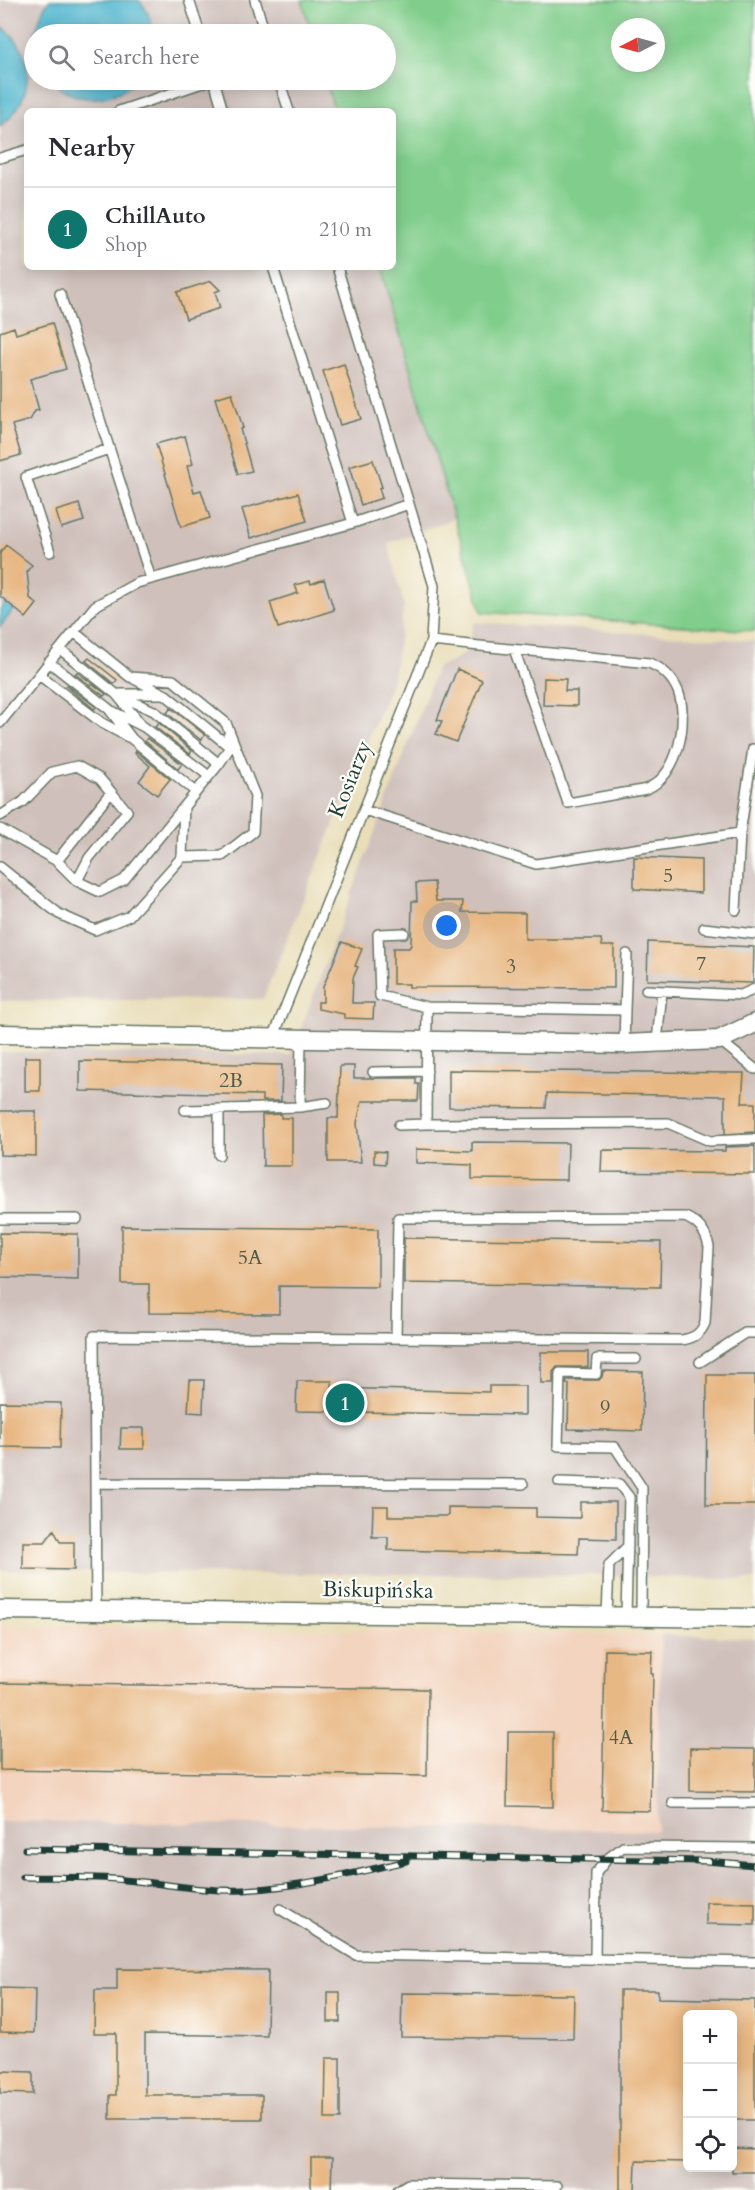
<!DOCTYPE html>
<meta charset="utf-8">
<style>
body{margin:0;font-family:Cardo,serif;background:#f7f7f7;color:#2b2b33}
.controls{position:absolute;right:18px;bottom:18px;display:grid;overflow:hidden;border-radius:9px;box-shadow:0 3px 15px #0003}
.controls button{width:54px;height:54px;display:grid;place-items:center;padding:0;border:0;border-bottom:2px solid #e1e1e2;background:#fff;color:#2b2b33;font:30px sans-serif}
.compass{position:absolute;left:611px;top:18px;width:54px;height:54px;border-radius:50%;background:#fff;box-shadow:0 3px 15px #0003;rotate:264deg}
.you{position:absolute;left:447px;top:926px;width:21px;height:21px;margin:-15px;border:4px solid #fff;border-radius:50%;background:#1a73e8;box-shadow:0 0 0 9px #1a73e833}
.badge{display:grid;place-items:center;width:39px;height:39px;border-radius:50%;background:#0f766e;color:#fff;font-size:20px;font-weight:700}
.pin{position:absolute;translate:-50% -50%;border:3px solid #fff;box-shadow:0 2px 6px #0006}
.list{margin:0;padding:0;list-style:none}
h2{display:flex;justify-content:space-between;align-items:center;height:78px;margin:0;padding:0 24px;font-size:26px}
h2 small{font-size:20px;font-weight:400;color:#7c7c81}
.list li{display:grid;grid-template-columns:39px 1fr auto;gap:18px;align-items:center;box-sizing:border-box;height:84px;padding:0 24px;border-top:2px solid #e1e1e2}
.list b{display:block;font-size:22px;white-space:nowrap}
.list p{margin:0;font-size:20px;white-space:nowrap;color:#7c7c81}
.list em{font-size:20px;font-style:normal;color:#7c7c81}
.icon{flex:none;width:33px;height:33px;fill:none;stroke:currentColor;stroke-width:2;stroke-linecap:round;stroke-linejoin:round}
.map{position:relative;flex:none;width:755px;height:2190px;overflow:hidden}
.search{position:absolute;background:#fff;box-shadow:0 3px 15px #0003;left:24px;top:24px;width:372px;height:66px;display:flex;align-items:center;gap:15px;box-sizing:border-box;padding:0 21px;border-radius:33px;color:#7c7c81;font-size:22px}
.panel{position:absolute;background:#fff;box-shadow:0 3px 15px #0003;left:24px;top:108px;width:372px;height:162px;border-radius:9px}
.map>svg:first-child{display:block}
</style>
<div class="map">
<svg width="755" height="2190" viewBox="0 0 755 2190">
<rect width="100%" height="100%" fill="#fdfcf7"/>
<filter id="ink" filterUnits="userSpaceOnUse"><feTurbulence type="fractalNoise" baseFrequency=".0167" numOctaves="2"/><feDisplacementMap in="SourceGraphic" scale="12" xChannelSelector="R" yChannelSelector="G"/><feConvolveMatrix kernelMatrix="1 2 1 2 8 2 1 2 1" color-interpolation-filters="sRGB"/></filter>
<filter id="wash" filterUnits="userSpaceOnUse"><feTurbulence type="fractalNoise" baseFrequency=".008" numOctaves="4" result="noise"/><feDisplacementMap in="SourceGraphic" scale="24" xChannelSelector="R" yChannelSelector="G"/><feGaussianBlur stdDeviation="1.35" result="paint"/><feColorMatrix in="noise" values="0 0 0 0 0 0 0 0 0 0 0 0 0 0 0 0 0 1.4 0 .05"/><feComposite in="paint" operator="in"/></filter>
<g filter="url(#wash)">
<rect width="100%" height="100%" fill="#e9deb9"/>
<path fill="#f3d4bf" d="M0 1625 661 1635 657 1831 0 1821Z"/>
<path fill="#cfc0bb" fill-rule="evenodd" d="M0 0H312L323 34H34V80H337L346 111H27V267H393L471 512 388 543 404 605 393 678 263 999 0 1001Z
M474 622 755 641V1580L592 1575 130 1573 0 1570V1052L291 1055 437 667 449 663 466 652Z
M661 1635 755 1638V2190H0V1821L657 1831ZM688 2014H732V2168H688Z"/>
<path fill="#81ce8c" stroke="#508660" stroke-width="1.5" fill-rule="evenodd" d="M302 0H755V631L482 612 380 267H393V111H335L325 80H386V34H312ZM620 27H656V63H620Z"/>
<path fill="#52b7d0" stroke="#387a82" stroke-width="1.5" d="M50 0H139C148 10 152 22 153 34H35L43 9Z
M0 26C38 49 35 102 0 126Z
M51 80H137C113 102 75 106 51 80Z
M6 603 14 609 0 627V609Z"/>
<g id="blocks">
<path fill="#e8b884" d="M211 281 220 290 215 292 220 308 186 319 177 292Z
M52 323 66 369 30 379 39 410 35 411 30 420 12 425 21 455 0 461V332L14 327 16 334Z
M344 364 361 419 340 425 323 371Z
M232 393 243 428 240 429 252 471 238 474 215 398Z
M185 436 193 464 187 466 194 492 201 490 210 518 181 527 156 444Z
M373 460 382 487 379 488 382 498 361 505 349 467Z
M298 493 307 521 251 538 242 509Z
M79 504 84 521 61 528 56 511Z
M6 545 32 565 27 571 30 598 37 604 26 618 0 596V553Z
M324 579 334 610 278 628 270 602 298 593 295 585 310 581 311 584Z
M89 658 117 680 114 684 86 661Z
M457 669 482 680 456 742 436 734 442 721 437 720Z
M77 672 106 694 104 696 75 674Z
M544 678 566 679 565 691H577V706L543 705Z
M67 685 96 707 94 709 66 686Z
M171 708 205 735 201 740 167 713Z
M159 723 192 751 190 754 155 727Z
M147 738 182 764 178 769 145 741Z
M136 751 170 779 157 795 139 781 150 766 135 753Z
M634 857 701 860V893L634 889Z
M434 882 436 901H463L462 912 525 913V939H601L602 946H614V988L409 987V984H393V948H409L411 945 412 901H417L416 883Z
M342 942 362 949 355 966 358 967 353 978 352 1003H374L373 1019 344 1018V1014L318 1009V1002H323V987Z
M648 942 754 947 753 983 647 980Z
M25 1057H40V1091H25Z
M80 1061 282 1065 281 1101H262V1095L80 1091Z
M340 1066H354V1078H416V1084H419L418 1101H362L357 1123 361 1162H328V1118H338Z
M449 1070 744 1073 742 1103H755V1132L725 1134V1096L547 1093 546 1108 449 1107Z
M0 1111H36V1156L0 1155Z
M281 1114V1118H292V1166H263L262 1115Z
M472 1142 568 1143 567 1180 472 1179V1165L416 1163V1149L472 1151Z
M755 1146V1174L601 1172 602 1150 725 1151V1147Z
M374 1151 386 1152 385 1164 374 1163Z
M122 1226 378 1229V1287L279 1286V1314L149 1313V1284H122Z
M0 1233 78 1234V1279L0 1277Z
M404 1238 661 1242 660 1287 404 1283Z
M541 1352H588V1367H557L553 1372V1383H541Z
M603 1371 643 1372 642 1431 568 1429 569 1384H566L567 1380H599L602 1377Z
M707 1375H755V1505H706Z
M190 1380H204L203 1413 188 1412Z
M297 1381H332V1388L489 1392V1386H525V1415L296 1411Z
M0 1402 61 1403 60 1448 0 1447Z
M121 1428H144V1449H120Z
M580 1502H616V1539L579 1538 578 1554 388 1550V1537H372L373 1506H388V1516H448V1507L536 1508V1517L580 1518Z
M54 1530 60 1542H74V1570L23 1569V1542H45Z
M605 1650 652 1651 651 1674H653L650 1811 602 1810Z
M0 1683 428 1689 427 1776 0 1770Z
M508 1732H553V1807L507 1806Z
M690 1748 755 1749V1792L690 1791Z
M706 1902 755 1903V1925L706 1924Z
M117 1969 268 1970 267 2036 145 2034V2095H262V2119H110V2095H116V2033H94L95 1990H117Z
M0 1988 35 1989 34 2033 0 2032Z
M620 1990H658V1998L755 2000V2120H732V2014H687V2162L636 2161 635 2190H620Z
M328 1992H340V2022H328Z
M402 1993 574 1995 573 2039 401 2037Z
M326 2058H340V2119H325Z
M0 2071 33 2072V2094L0 2093Z
M732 2148 755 2149V2172H732Z
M311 2158H332L331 2190H311Z"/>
</g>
</g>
<g filter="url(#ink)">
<use href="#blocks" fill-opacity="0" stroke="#667563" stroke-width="1.5"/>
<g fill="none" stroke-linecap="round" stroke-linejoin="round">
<g stroke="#667563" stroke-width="12">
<path id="lane" d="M189 0 200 34
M255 0 265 34
M214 80 223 111
M279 80 289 111
M119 111 211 80
M0 158 27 150
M337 267 409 504 353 523
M60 294 151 579
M50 552 26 477 109 449
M431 641 649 663C662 668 672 677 678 691 689 720 679 776 646 789 639 791 630 792 623 793 604 796 586 800 568 803L514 649
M60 649 116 694 140 723
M49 662 109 709 132 739 196 792
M39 675 102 723 128 737
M134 679 166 695 230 747
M116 694 154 711 219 764
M120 694H164
M112 711 144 727 209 776
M0 723 95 606 137 583 353 523 273 267
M364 810 536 864 740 833 753 749H755
M0 816 23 802 52 772 77 766 100 779 111 792 57 861 77 881 100 892 124 880 219 764 230 747 228 736
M0 829 57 861
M182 857 184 807
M0 867 59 914 95 930 129 916 182 857 222 856 253 832 255 796 226 723 173 680 130 677 74 632
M77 881 89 858 127 811 111 792
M736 910 740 833
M704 928 755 934
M404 933 378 934 380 996 427 1007 426 1124 668 1123 710 1141 755 1139
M646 990 741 995 755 989
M427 1007 625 1010 627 954
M273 1038 431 641 434 586 409 504
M719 1040 755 1069
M657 1042 662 991
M624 1044 625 1010
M373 1072 427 1071
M300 1107 327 1103
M185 1110 300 1107 301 1038
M399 1125 426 1124
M219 1155V1109
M0 1219H77
M636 1359H597L596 1374 560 1373 558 1446 615 1447 642 1488 641 1616
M700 1362 745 1333H755
M559 1482 619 1484 629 1497 626 1616
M95 1483 523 1484
M96 1611 94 1336 682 1340C693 1338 700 1335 705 1323L709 1247C706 1232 699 1223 685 1217L398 1218 396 1338
M607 1616 609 1565 628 1546
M673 1803H755
M280 1909 356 1955 755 1962
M595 1959 596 1873 607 1859 623 1847 755 1848
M398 2190 408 2184 557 2186"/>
</g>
<g stroke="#667563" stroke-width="21">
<path id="street" d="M0 1034 624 1044 719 1040 755 1023
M0 1610 755 1618"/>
</g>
<use href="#lane" stroke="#fff" stroke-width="9"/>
<use href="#street" stroke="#fff" stroke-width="18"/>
<g stroke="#1f3d34" stroke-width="7">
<path id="rail" d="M25 1849 705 1861 755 1865
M23 1877C57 1878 91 1876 124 1880 164 1883 204 1892 244 1890 299 1887 352 1874 406 1861"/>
</g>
<use href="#rail" stroke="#fdfcf7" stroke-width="4.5" stroke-dasharray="14" stroke-linecap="butt"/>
</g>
</g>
<g text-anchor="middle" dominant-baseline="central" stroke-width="4.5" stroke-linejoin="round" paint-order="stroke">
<g font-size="20" fill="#515c48">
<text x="668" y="875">5</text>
<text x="701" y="963">7</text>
<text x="511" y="966">3</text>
<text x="231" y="1080">2B</text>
<text x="250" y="1257">5A</text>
<text x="605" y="1407">9</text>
<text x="621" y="1737">4A</text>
</g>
<g font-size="22" fill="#1f3d34" stroke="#fdfcf7">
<text transform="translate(350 779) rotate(-68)">Kosiarzy</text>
<text transform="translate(378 1590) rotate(1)">Biskupińska</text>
</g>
</g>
</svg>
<div class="controls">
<button>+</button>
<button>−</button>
<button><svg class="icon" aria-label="locate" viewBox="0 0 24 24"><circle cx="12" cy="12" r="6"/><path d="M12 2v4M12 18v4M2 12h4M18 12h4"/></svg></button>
</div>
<svg class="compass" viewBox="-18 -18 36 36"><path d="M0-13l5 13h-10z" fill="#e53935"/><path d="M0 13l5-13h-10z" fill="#7c7c81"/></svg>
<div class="you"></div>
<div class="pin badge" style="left:345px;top:1403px">1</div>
<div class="search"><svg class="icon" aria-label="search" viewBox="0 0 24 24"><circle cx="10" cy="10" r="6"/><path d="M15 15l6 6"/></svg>Search here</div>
<section class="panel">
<h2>Nearby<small></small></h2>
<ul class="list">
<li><span class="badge">1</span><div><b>ChillAuto</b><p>Shop</p></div><em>210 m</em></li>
</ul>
</section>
</div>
